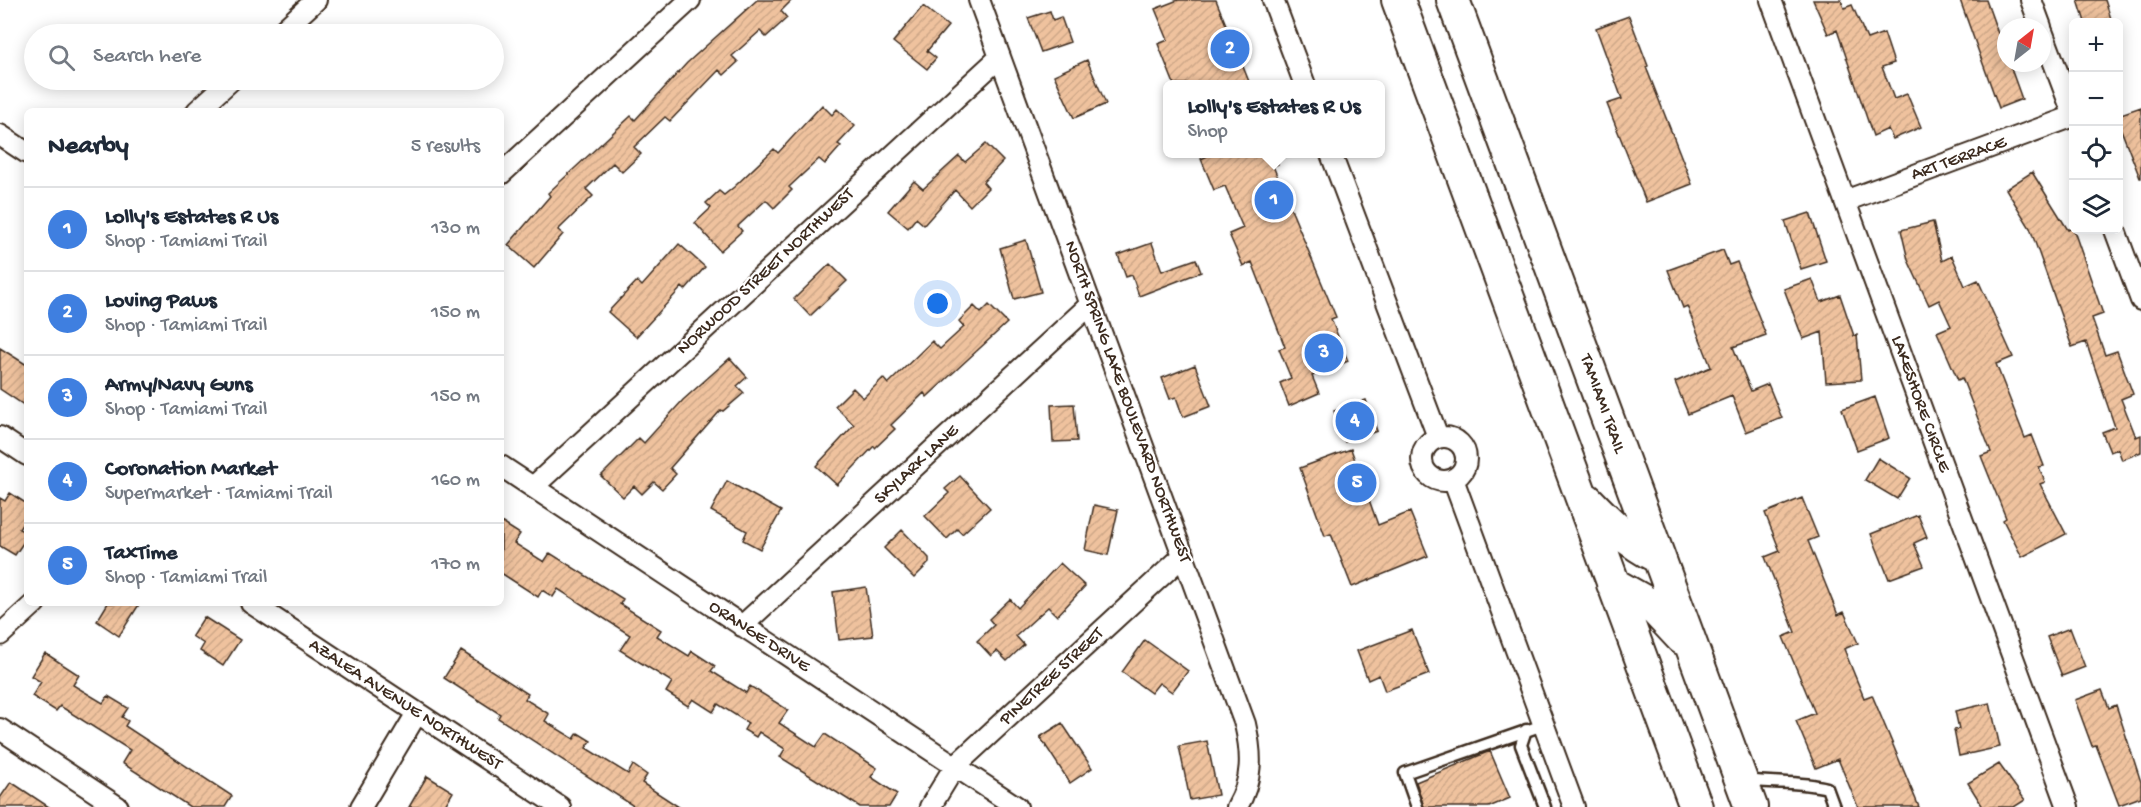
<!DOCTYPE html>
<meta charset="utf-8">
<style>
body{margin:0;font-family:"Gochi Hand",sans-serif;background:#f2f2f3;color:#1f2937}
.controls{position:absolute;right:18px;top:18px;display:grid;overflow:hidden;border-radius:9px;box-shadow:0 3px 15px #0003}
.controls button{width:54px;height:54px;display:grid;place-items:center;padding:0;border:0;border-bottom:2px solid #e0e1e3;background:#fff;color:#1f2937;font:30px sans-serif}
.compass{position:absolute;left:1997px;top:18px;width:54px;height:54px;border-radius:50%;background:#fff;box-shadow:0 3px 15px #0003;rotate:31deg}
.you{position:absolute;left:938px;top:304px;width:21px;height:21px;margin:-15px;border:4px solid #fff;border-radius:50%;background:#1a73e8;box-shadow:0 0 0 9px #1a73e833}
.badge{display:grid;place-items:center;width:39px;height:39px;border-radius:50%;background:#1f6fb2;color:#fff;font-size:20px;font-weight:700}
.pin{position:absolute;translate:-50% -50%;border:3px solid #fff;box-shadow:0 2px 6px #0006}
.popup{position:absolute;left:1163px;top:80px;width:222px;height:78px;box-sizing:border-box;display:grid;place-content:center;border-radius:9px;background:#fff;filter:drop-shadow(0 2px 4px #0005);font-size:20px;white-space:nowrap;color:#747a83}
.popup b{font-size:22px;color:#1f2937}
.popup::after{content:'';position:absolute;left:50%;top:100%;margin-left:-12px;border:12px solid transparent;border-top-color:#fff}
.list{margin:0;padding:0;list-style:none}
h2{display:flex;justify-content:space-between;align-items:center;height:78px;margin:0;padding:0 24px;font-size:26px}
h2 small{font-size:20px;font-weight:400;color:#747a83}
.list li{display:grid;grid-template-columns:39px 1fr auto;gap:18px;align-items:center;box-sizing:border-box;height:84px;padding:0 24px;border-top:2px solid #e0e1e3}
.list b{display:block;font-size:22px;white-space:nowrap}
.list p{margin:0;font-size:20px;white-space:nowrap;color:#747a83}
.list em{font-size:20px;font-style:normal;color:#747a83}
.icon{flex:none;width:33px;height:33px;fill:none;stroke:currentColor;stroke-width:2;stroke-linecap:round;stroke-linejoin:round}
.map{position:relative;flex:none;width:2141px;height:807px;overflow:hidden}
.search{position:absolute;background:#fff;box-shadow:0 3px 15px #0003;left:24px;top:24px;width:480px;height:66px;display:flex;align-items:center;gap:15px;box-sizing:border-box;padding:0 21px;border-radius:33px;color:#747a83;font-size:22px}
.panel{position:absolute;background:#fff;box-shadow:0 3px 15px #0003;left:24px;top:108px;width:480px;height:498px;border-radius:9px}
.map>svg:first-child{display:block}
</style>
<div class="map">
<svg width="2141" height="807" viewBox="0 0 2141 807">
<defs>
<pattern id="building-hatch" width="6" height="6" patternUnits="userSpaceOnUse" patternTransform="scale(1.5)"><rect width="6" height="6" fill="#efc29e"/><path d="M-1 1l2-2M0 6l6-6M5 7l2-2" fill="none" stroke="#cea788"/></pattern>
</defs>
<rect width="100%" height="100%" fill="#fff"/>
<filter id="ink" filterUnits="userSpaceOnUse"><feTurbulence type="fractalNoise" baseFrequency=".0167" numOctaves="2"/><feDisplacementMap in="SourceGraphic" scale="12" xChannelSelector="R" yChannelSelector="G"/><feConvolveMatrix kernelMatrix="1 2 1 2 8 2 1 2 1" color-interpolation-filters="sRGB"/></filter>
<g filter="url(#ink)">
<path fill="url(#building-hatch)" stroke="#3b2a1e" stroke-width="1.5" d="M757 0H792L781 11 787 18 766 37 760 31 732 56 738 62 724 75 719 70 670 121 665 117 634 147 641 154 622 172 613 163 586 189 593 196 558 230 563 234 534 268 508 245 550 196 548 193 631 116 635 120 687 63Z
M1178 0H1216L1250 84H1174L1158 44 1168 40 1155 9Z
M1813 0H1841L1844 8 1852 5 1867 39 1884 33 1894 63 1882 67 1894 99 1907 94 1921 127 1893 139 1888 129 1873 136 1837 30 1828 34Z
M1960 0H1986L2006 56V63H2009L2022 99 1999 108Z
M2078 0H2105L2112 22H2085Z
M923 6 948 26 927 51 936 58 927 69 893 42Z
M1050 11 1053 20 1061 17 1070 42 1041 52 1028 18Z
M1629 16 1648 66 1646 67 1692 184 1646 202 1607 104 1622 99 1596 28Z
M1087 60 1106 104 1074 118 1054 75Z
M822 105 832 115 837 109 855 126 838 144 841 146 825 164 819 159 789 187 792 190 774 208 766 200 738 226 742 231 720 251 695 223 711 208 706 203 719 191 724 195 734 187 774 149 778 153Z
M2141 107V178H2140L2118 122V115Z
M986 144 1003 161 983 182 988 188 970 206 955 190 924 225 916 218 908 228 888 211 914 181 923 189 959 156 965 162Z
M1214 153H1274L1278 164 1273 166 1336 317 1331 319 1348 361 1312 376 1319 393 1289 406 1280 383 1291 378 1279 349 1285 347 1252 262 1243 266 1229 234 1243 228 1225 186 1214 190 1201 159Z
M2032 172 2068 230 2073 228 2103 314 2092 318 2105 355 2117 351 2133 394 2121 399 2136 437 2141 435V452L2122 460 2118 449 2110 452 2102 432 2115 427 2086 342 2072 347 2030 228 2006 189Z
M1810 213 1826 261 1801 269 1785 221Z
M1933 222 1942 261 1952 256 1965 286 1978 280 2013 357 1996 364 2025 438 2032 435 2044 466 2039 467 2045 482 2040 484 2066 534 2022 557 2003 520 2006 518 1981 456 1991 452 1962 378 1958 380 1937 332 1951 326 1939 300 1929 305 1908 260 1901 230Z
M1026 240 1041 292 1014 299 1000 248Z
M1152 243 1162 271 1196 259 1201 272 1139 296 1132 275 1126 277 1118 255Z
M679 244 705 267 685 290 682 287 636 337 608 312 637 281 642 286Z
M1723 250 1729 265 1737 262 1766 335 1733 347 1751 391 1768 384 1782 418 1746 432 1732 396 1688 414 1675 382 1711 367 1687 306 1683 308 1668 270Z
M830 264 847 281 810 316 794 299Z
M1812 279 1821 302 1840 295 1854 336 1857 335 1861 380 1826 382 1822 332 1803 339 1784 289Z
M989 305 1007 323 927 397 924 393 891 425 895 429 875 448 874 446 837 485 816 466 854 425 835 406 853 388 863 398 883 378 888 384 932 341 940 349 964 327 959 321 974 306 981 313Z
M0 348 27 365V407L0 389Z
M730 358 747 377 737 386 744 393 723 411 721 410 670 468 676 474 662 489 654 482 642 494 634 486 623 497 601 476 639 438 644 443 683 400Z
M1195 365 1211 406 1183 417 1176 397 1170 399 1162 378Z
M1875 397 1889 438 1857 450 1842 409Z
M1366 400 1377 431 1345 442 1334 411Z
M1074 404 1077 441 1053 442 1051 405Z
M1351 449 1378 525 1410 512 1428 556 1352 587 1331 534 1325 536 1300 468Z
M1878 458 1910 478 1897 499 1865 480Z
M960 476 990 508 962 534 957 529 947 539 925 516 949 493 945 489Z
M727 481 781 511 760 549 743 540 747 531 711 511Z
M10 493 27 504V517L19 529 27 533V537L15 555 0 546V498L5 501Z
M1802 498 1818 537 1808 541 1838 615 1844 612 1858 643 1844 649 1864 698 1872 695 1919 807H1858L1838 759 1816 768 1796 721 1815 713 1783 637 1795 632 1765 557 1780 551 1765 513Z
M1094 505 1118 510 1108 555 1085 550Z
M1918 515 1927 537 1914 543 1924 566 1889 579 1871 534Z
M501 522 520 534 514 543 544 562 550 553 623 599 620 604 661 630 657 636 689 656 692 651 715 666 711 671 746 693 750 686 788 710 779 723 816 747 825 734 877 768 871 777 897 794 889 807H860L780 757 785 749 759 732 756 737 744 730 748 723 718 704 713 712 693 699 688 706 666 692 672 682 620 650 630 635 558 589 553 597 542 590 538 597 501 573Z
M902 530 929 558V563L914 578 884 548Z
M1060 563 1085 586 1057 616 1048 607 1016 636 1024 645 1007 661 997 651 991 656 977 641 994 625 989 619 1010 599 1018 608Z
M866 587 873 636 839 640 833 592Z
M108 603H140L119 636 97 621Z
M204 617 240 640 223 666 200 651 204 644 192 636Z
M2070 628 2085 667 2062 676 2047 637Z
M1412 630 1429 674 1385 691 1379 675 1368 680 1357 651Z
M1145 640 1188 671 1172 692 1159 683 1151 693 1122 672Z
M461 651 528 694 525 699 549 714 545 721 574 739 578 733 591 741 586 748 628 774 633 765 647 775 642 783 679 807H635L498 718 500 714 444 678Z
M45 653 79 675 73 685 103 703 108 696 128 708 122 717 128 721 125 726 232 796 225 807H190L122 763 130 750 60 706 56 711 32 696 41 682 31 676Z
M2102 690 2109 708 2116 705 2141 782V797L2119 805 2096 745 2092 746 2075 700Z
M1990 703 2000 747 1959 756 1954 730 1959 729 1955 711Z
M1062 723 1092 768 1070 783 1040 737Z
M1207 741 1218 795 1190 800 1179 746Z
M1490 751 1510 798 1489 807H1424L1416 782Z
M1999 764 2025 800 2014 807H1983L1968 783Z
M427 776 453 792 444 807H409Z
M11 782 49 807H0V798Z"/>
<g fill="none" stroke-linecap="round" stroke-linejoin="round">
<g stroke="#3b2a1e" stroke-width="15">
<path id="service" d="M1526 730 1521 745 1545 807
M1747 780C1774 784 1800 781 1827 788L1834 807
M1417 807 1405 773 1543 725"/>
</g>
<g stroke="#3b2a1e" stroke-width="24">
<path id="minor" d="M979 0 1245 724C1252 754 1253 780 1237 807
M1273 0 1305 85
M1771 0 2068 807
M2031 0 2041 27
M2042 31 2074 116
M279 34 316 0
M197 111 231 80
M0 135 27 153
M1331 154 1438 437
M501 174 690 0
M1845 201 2074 116
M2115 230 2141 300
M1422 459a22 22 0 1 1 44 0a22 22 0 1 1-44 0Z
M0 437 27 455
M501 466 1017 807
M1453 479 1574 807
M533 487 1000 57
M251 603 560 807
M742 626 1091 304
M0 635 35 603
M0 729 118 807
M361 807 417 713
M930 807 955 766 1184 555"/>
</g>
<g stroke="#3b2a1e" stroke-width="36">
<path id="primary" d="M1398 0 1696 807
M1453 0 1751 807
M1587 500C1609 523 1629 543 1658 557
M1613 584 1652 606 1682 638"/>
</g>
<use href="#service" stroke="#fff" stroke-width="10"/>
<use href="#minor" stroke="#fff" stroke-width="20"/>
<use href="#primary" stroke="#fff" stroke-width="32"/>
</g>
</g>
<g text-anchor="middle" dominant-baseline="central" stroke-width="4.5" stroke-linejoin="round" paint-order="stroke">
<g font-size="18" fill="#3b2a1e" stroke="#fff">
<text transform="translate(1959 159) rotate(-20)">ART TERRACE</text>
<text transform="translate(766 272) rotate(-43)">NORWOOD STREET NORTHWEST</text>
<text transform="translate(1127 402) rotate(70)">NORTH SPRING LAKE BOULEVARD NORTHWEST</text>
<text transform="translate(1602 404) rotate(70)">TAMIAMI TRAIL</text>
<text transform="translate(1920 404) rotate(70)">LAKESHORE CIRCLE</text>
<text transform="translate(917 465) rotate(-43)">SKYLARK LANE</text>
<text transform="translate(759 637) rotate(33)">ORANGE DRIVE</text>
<text transform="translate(1052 677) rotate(-43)">PINETREE STREET</text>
<text transform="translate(405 705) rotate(33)">AZALEA AVENUE NORTHWEST</text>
</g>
</g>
</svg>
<div class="controls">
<button>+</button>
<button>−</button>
<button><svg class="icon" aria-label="locate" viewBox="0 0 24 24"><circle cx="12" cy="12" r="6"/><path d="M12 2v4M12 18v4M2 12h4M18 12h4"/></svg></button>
<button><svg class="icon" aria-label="layers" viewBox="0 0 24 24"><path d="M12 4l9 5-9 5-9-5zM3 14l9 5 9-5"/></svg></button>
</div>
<svg class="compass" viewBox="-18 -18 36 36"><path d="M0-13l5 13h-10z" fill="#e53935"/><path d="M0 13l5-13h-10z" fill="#747a83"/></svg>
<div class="you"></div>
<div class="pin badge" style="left:1274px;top:200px;background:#3f7fe0">1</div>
<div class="popup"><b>Lolly's Estates R Us</b>Shop</div>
<div class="pin badge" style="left:1230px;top:49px;background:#3f7fe0">2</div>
<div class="pin badge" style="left:1324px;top:353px;background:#3f7fe0">3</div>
<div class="pin badge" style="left:1355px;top:421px;background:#3f7fe0">4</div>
<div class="pin badge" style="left:1357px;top:483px;background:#3f7fe0">5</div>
<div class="search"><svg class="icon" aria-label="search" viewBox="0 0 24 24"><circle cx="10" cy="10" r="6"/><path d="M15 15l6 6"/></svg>Search here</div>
<section class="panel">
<h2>Nearby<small>5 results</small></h2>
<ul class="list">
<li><span class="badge" style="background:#3f7fe0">1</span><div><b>Lolly's Estates R Us</b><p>Shop · Tamiami Trail</p></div><em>130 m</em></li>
<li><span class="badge" style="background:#3f7fe0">2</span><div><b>Loving Paws</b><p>Shop · Tamiami Trail</p></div><em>150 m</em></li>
<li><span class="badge" style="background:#3f7fe0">3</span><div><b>Army/Navy Guns</b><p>Shop · Tamiami Trail</p></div><em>150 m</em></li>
<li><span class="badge" style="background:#3f7fe0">4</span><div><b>Coronation Market</b><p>Supermarket · Tamiami Trail</p></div><em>160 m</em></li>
<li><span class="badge" style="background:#3f7fe0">5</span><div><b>TaxTime</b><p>Shop · Tamiami Trail</p></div><em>170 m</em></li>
</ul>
</section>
</div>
